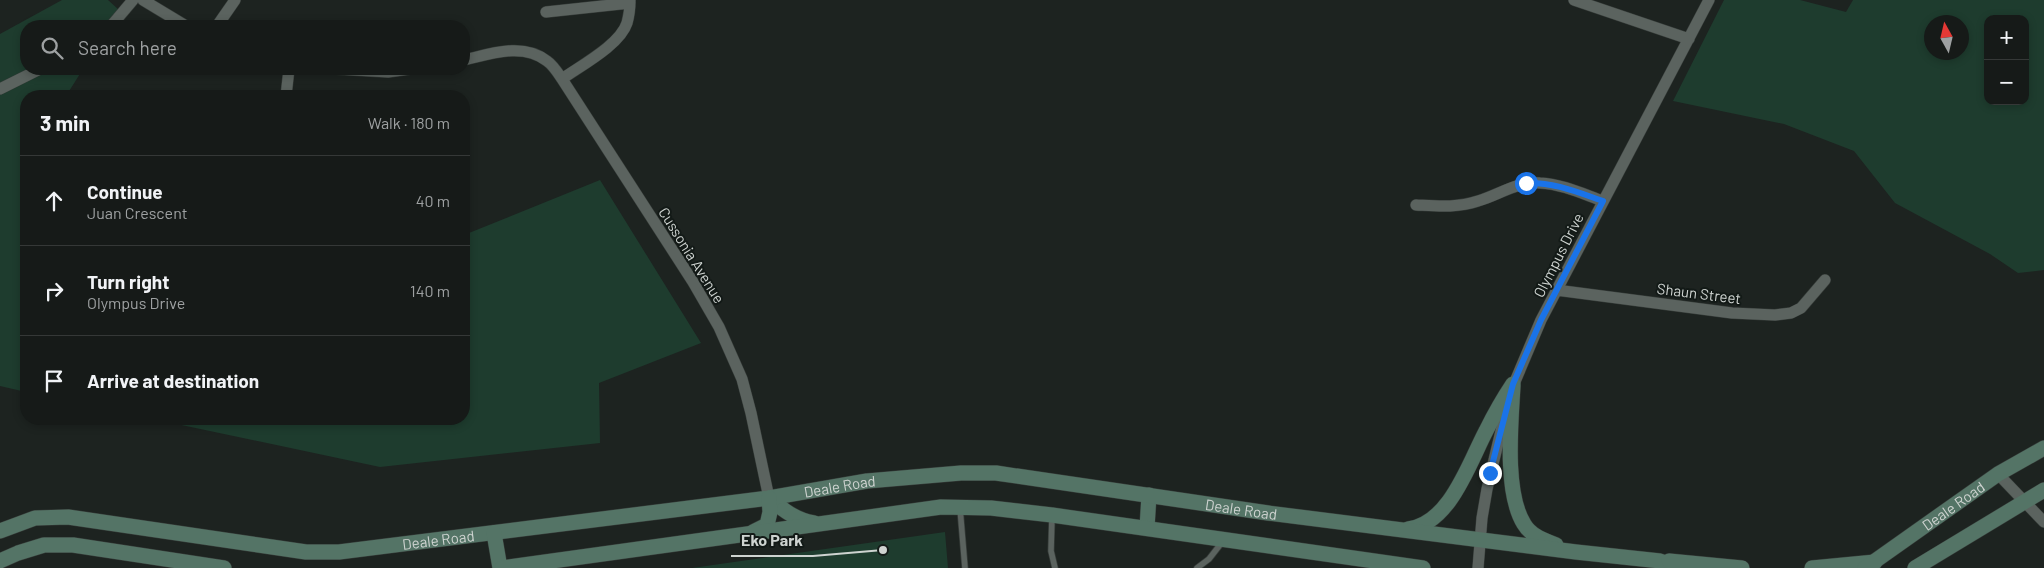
<!DOCTYPE html>
<meta charset="utf-8">
<style>
body{margin:0;font-family:Barlow,sans-serif;background:#232725;color:#f1f3f6}
.controls{position:absolute;right:15px;top:15px;display:grid;overflow:hidden;border-radius:10px;box-shadow:0 2px 8px #0003}
.controls button{width:45px;height:45px;display:grid;place-items:center;padding:0;border:0;border-bottom:1px solid #353837;background:#161a18;color:#f1f3f6;font:25px sans-serif}
.compass{position:absolute;left:1924px;top:15px;width:45px;height:45px;border-radius:50%;background:#161a18;box-shadow:0 2px 8px #0003;rotate:352deg}
.stop{position:absolute;width:15px;height:15px;margin:-11px;border:4px solid #1a73e8;border-radius:50%;background:#fff}
.stop.end{background:#1a73e8;border-color:#fff;box-shadow:0 1px 5px #0008}
.list{margin:0;padding:0;list-style:none}
h2{display:flex;justify-content:space-between;align-items:center;height:65px;margin:0;padding:0 20px;font-size:21px}
h2 small{font-size:16px;font-weight:400;color:#9ea1a2}
.list li{display:grid;grid-template-columns:32px 1fr auto;gap:15px;align-items:center;box-sizing:border-box;height:90px;padding:0 20px;border-top:1px solid #353837}
.list b{display:block;font-size:19px;white-space:nowrap}
.list p{margin:0;font-size:16px;white-space:nowrap;color:#9ea1a2}
.list em{font-size:16px;font-style:normal;color:#9ea1a2}
.icon{flex:none;width:28px;height:28px;fill:none;stroke:currentColor;stroke-width:2;stroke-linecap:round;stroke-linejoin:round}
.map{position:relative;flex:none;width:2044px;height:568px;overflow:hidden}
.search{position:absolute;background:#161a18;box-shadow:0 2px 8px #0003;left:20px;top:20px;width:450px;height:55px;display:flex;align-items:center;gap:12px;box-sizing:border-box;padding:0 18px;border-radius:20px;color:#9ea1a2;font-size:19px}
.panel{position:absolute;background:#161a18;box-shadow:0 2px 8px #0003;left:20px;top:90px;width:450px;height:335px;border-radius:20px}
.map>svg:first-child{display:block}
</style>
<div class="map">
<svg width="2044" height="568" viewBox="0 0 2044 568">
<rect width="100%" height="100%" fill="#1d2320"/>
<path fill="#1e3c2e" fill-rule="evenodd" d="M62 0H108L119 10 109 26H26V69H83L66 96H26V392L0 386V34Z
M1724 0H1800L1846 12 1853 0H2044V270L2018 273 1990 254 1895 203 1854 151 1784 124 1673 101ZM1988 19H2025V101H1988ZM1962 22V52H1932V22Z
M600 180 701 343 599 383 600 443 380 467 153 419H464V235Z
M945 532 948 568H692Z"/>
<g fill="none" stroke-linecap="round" stroke-linejoin="round">
<g stroke="#373d3a" stroke-width="7">
<path id="lane" d="M960 508 965 568
M1052 516 1051 551 1055 568
M1197 568 1209 559 1223 541"/>
</g>
<g stroke="#373d3a" stroke-width="12">
<path id="street" d="M143 0 186 26
M1574 0 1689 39
M546 12 630 3
M111 26 133 0
M217 26 235 0
M464 60C490 54 523 42 547 61 553 65 558 73 562 79L693 282 719 327 742 379 751 413 769 498
M336 69 388 72 410 69
M562 79C580 66 620 45 627 23 629 16 630 7 630 0
M0 89 40 69
M286 96 289 69
M1416 205C1437 206 1457 208 1478 201 1499 195 1517 181 1540 183 1562 184 1583 194 1603 201
M1556 290 1732 313 1775 315 1791 313 1801 308 1825 280
M1511 391 1541 320 1709 0
M1998 474 2044 522
M1478 568 1482 518 1487 489 1507 406"/>
</g>
<g stroke="#373d3a" stroke-width="16">
<g id="secondary">
<path d="M1513 386C1511 423 1504 492 1524 524 1531 536 1544 540 1556 545"/>
<path d="M769 498C783 510 796 520 814 523"/>
<path d="M1147 528 1149 495"/>
<path d="M1408 529C1450 524 1469 463 1486 431 1494 415 1503 399 1513 384"/>
<path id="s1" d="M0 531 35 518 68 517 306 552H339L769 498 867 481 961 473H996L1268 513 1576 552 1660 561 1680 568"/>
<path d="M753 532 767 525 770 512 769 498"/>
<path d="M494 533 500 568"/>
<path d="M0 561 18 553 44 545H73L224 568"/>
<path d="M1669 561 1742 568"/>
<path d="M502 568 941 507 991 508 1052 515 1423 568"/>
<path d="M1812 568 1875 562"/>
<path id="s2" d="M1865 568 1998 474 2044 448"/>
<path d="M1915 568 2044 490"/>
</g>
</g>
<use href="#lane" stroke="#5b635f" stroke-width="5.5"/>
<use href="#street" stroke="#5b635f" stroke-width="11"/>
<use href="#secondary" stroke="#547466" stroke-width="15"/>
</g>
<g fill="none" stroke-linecap="round" stroke-linejoin="round">
<path stroke="#1a73e8" stroke-width="6" d="M1490 473 1513 384 1541 320 1603 201C1577 192 1554 182 1526 183"/>
</g>
<g text-anchor="middle" dominant-baseline="central" stroke-width="4" stroke-linejoin="round" paint-order="stroke">
<g font-size="15" fill="#ced3d0" stroke="#131a17">
<text transform="translate(692 255) rotate(58)">Cussonia Avenue</text>
<text transform="translate(1558 255) rotate(-63)">Olympus Drive</text>
<text transform="translate(1699 293) rotate(7)">Shaun Street</text>
<text stroke="none"><textPath href="#s1" startOffset="849">Deale Road</textPath></text>
<text stroke="none"><textPath href="#s2" startOffset="108">Deale Road</textPath></text>
<text stroke="none"><textPath href="#s1" startOffset="1254">Deale Road</textPath></text>
<text stroke="none"><textPath href="#s1" startOffset="444">Deale Road</textPath></text>
</g>
</g>
<path fill="none" stroke="#ced3d0" stroke-width="2" d="M883 550L813 556H731"/>
<circle fill="#ced3d0" stroke="#131a17" stroke-width="2" cx="883" cy="550" r="5"/>
<g font-size="16" text-anchor="middle" font-weight="bold" fill="#ced3d0" stroke="#131a17" stroke-width="4" stroke-linejoin="round" paint-order="stroke">
<text x="772" y="546">Eko Park</text>
</g>
</svg>
<div class="controls">
<button>+</button>
<button>−</button>
</div>
<svg class="compass" viewBox="-18 -18 36 36"><path d="M0-13l5 13h-10z" fill="#e53935"/><path d="M0 13l5-13h-10z" fill="#9ea1a2"/></svg>
<div class="stop" style="left:1526px;top:183px"></div>
<div class="stop end" style="left:1490px;top:473px"></div>
<div class="search"><svg class="icon" aria-label="search" viewBox="0 0 24 24"><circle cx="10" cy="10" r="6"/><path d="M15 15l6 6"/></svg>Search here</div>
<section class="panel">
<h2>3 min<small>Walk · 180 m</small></h2>
<ul class="list">
<li><svg class="icon" aria-label="ahead" viewBox="0 0 24 24"><path d="M12 20V5M6 11l6-6 6 6"/></svg><div><b>Continue</b><p>Juan Crescent</p></div><em>40 m</em></li>
<li><svg class="icon" aria-label="right" viewBox="0 0 24 24"><path d="M7 20v-9h11M14 6l5 5-5 5"/></svg><div><b>Turn right</b><p>Olympus Drive</p></div><em>140 m</em></li>
<li><svg class="icon" aria-label="arrive" viewBox="0 0 24 24"><path d="M6 21V4h12l-3 4 3 4H6"/></svg><div><b>Arrive at destination</b></div></li>
</ul>
</section>
</div>
